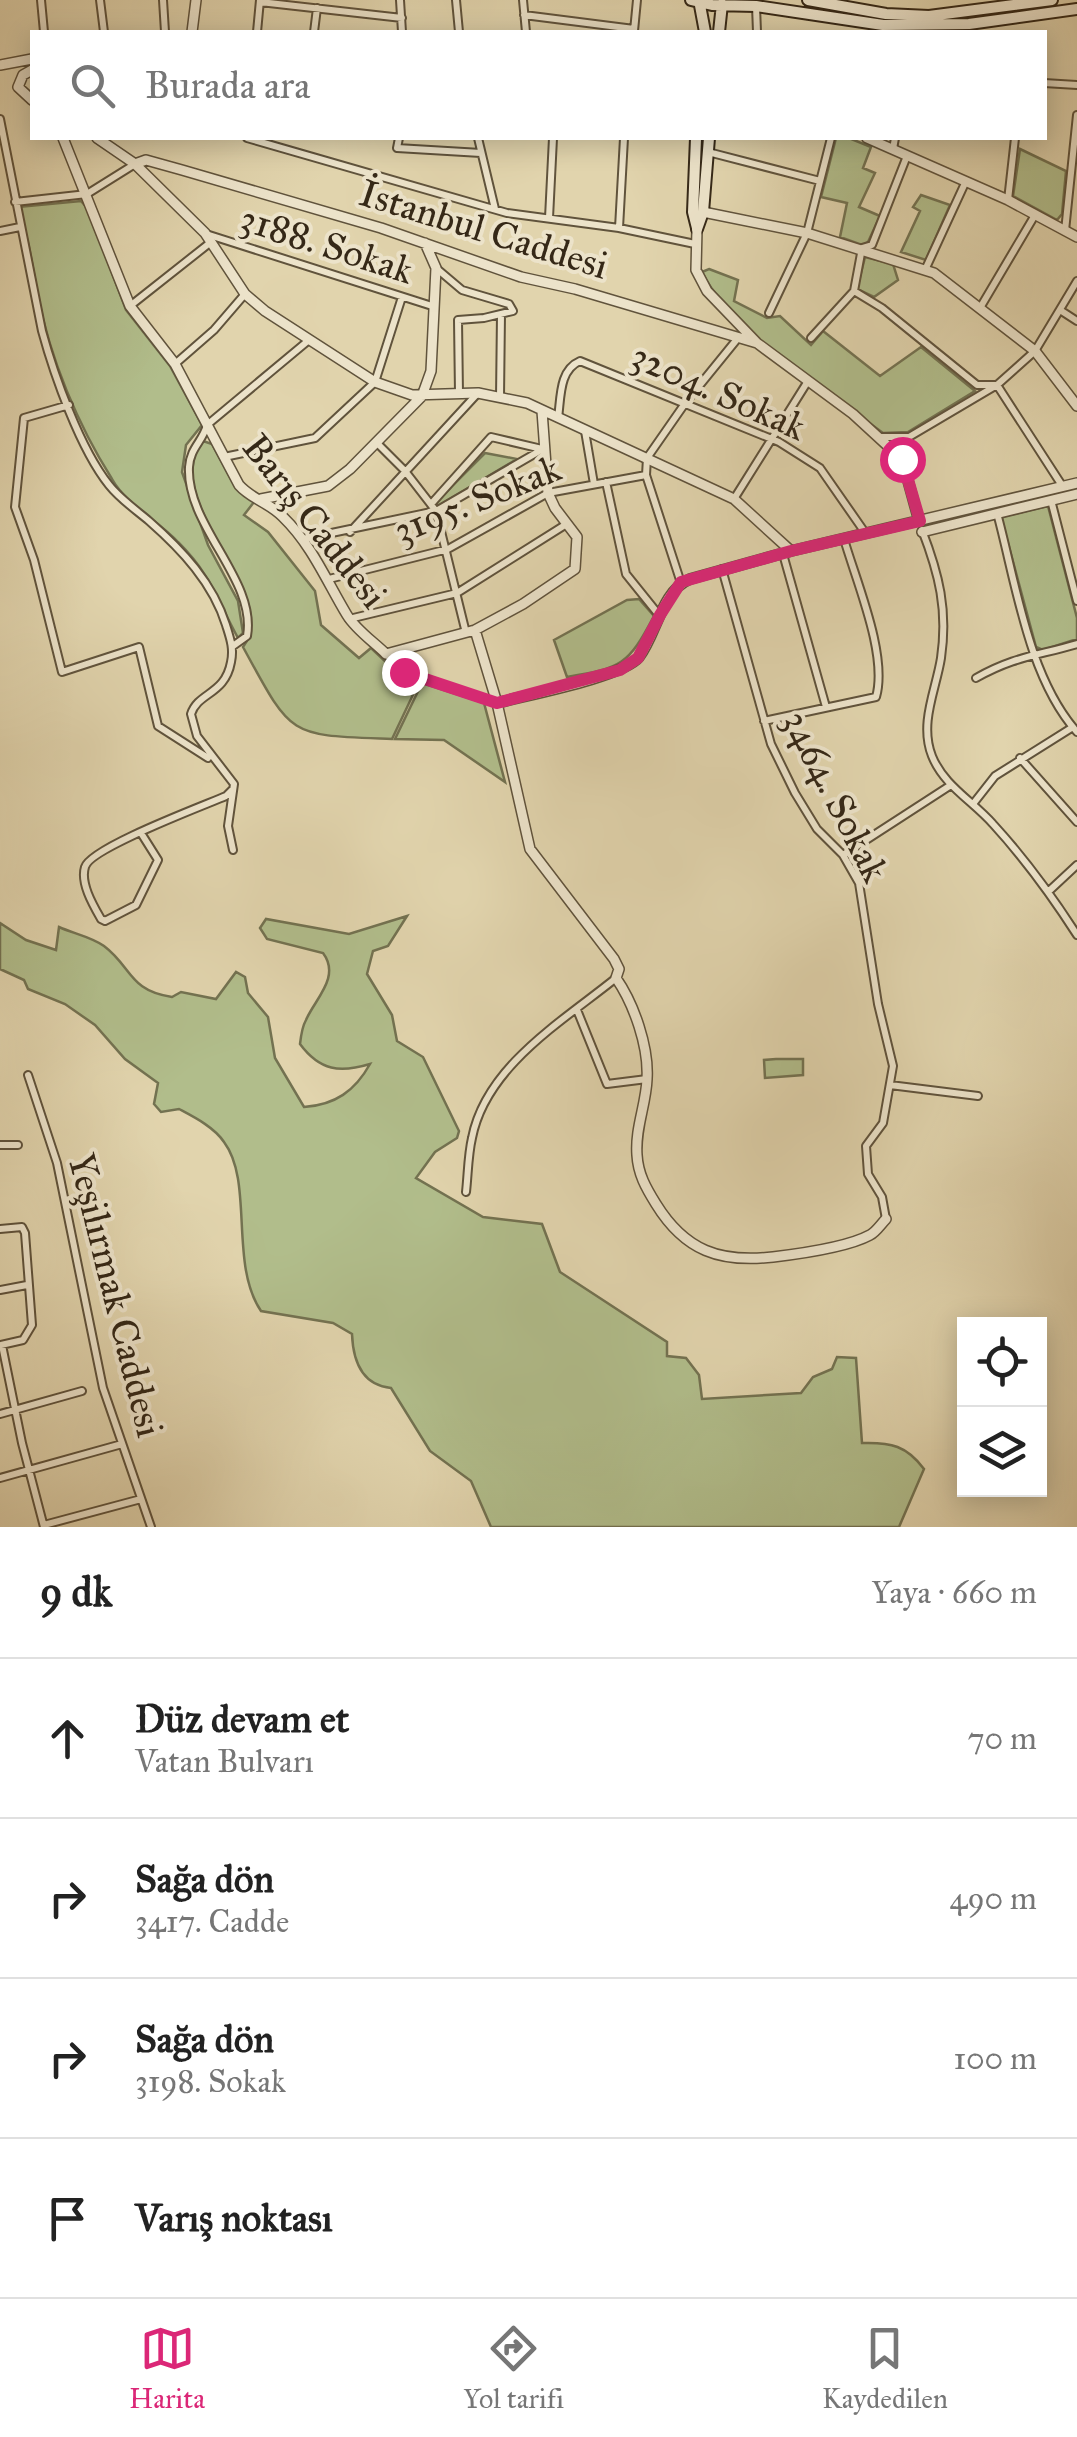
<!DOCTYPE html>
<html lang="tr">
<meta charset="utf-8">
<style>
body{margin:0;font-family:"IM FELL Great Primer",serif;background:#f2f2f2;color:#222}
.controls{position:absolute;right:30px;bottom:30px;display:grid;overflow:hidden;border-radius:0px;box-shadow:0 5px 25px #0003}
.controls button{width:90px;height:90px;display:grid;place-items:center;padding:0;border:0;border-bottom:2px solid #e0e0e0;background:#fff;color:#222;font:50px sans-serif}
.stop{position:absolute;width:30px;height:30px;margin:-22px;border:8px solid #db2777;border-radius:50%;background:#fff}
.stop.end{background:#db2777;border-color:#fff;box-shadow:0 2px 10px #0008}
.list{margin:0;padding:0;list-style:none}
h2{display:flex;justify-content:space-between;align-items:center;height:130px;margin:0;padding:0 40px;font-size:42px}
h2 small{font-size:32px;font-weight:400;color:#767676}
.list li{display:grid;grid-template-columns:65px 1fr auto;gap:30px;align-items:center;box-sizing:border-box;height:160px;padding:0 40px;border-top:2px solid #e0e0e0}
.list b{display:block;font-size:38px;white-space:nowrap}
.list p{margin:0;font-size:32px;white-space:nowrap;color:#767676}
.list em{font-size:32px;font-style:normal;color:#767676}
.icon{flex:none;width:55px;height:55px;fill:none;stroke:currentColor;stroke-width:2;stroke-linecap:round;stroke-linejoin:round}
.map{position:relative;flex:none;width:1077px;height:1527px;overflow:hidden}
.search{position:absolute;background:#fff;box-shadow:0 5px 25px #0003;left:30px;right:30px;top:30px;height:110px;display:flex;align-items:center;gap:25px;box-sizing:border-box;padding:0 35px;border-radius:0px;color:#767676;font-size:38px}
.sheet{height:770px;background:#fff}
nav{display:flex;justify-content:space-around;align-items:center;box-sizing:border-box;height:140px;border-top:2px solid #e0e0e0;background:#fff;font-size:28px;color:#767676}
nav a{display:grid;justify-items:center;gap:5px}
nav .on{color:#db2777}
.map>svg:first-child{display:block}
</style>
<div class="map">
<svg width="1077" height="1527" viewBox="0 0 1077 1527">
<rect width="100%" height="100%" fill="#e1d4ad"/>
<filter id="stains"><feTurbulence type="fractalNoise" baseFrequency=".002" numOctaves="4"/><feColorMatrix values="0 0 0 0 .2 0 0 0 0 .09 0 0 0 0 .02 0 0 0 .5 -.17"/></filter>
<radialGradient id="worn" r=".72"><stop offset=".6" stop-color="#630" stop-opacity="0"/><stop offset="1" stop-color="#630" stop-opacity=".3"/></radialGradient>
<path fill="#b1bd8b" stroke="#737251" stroke-width="2.5" d="M836 138H849L871 147 863 168 875 173 859 207 880 216 868 242 862 245 840 237 847 203 821 197Z
M1020 149 1066 171 1062 214 1057 220 1013 196Z
M921 195 950 205 926 260 901 252 920 211 913 207Z
M81 201 88 209 126 310 170 366 202 425 186 445 182 472 208 545 238 601 243 633 238 638C216 598 212 576 178 542 158 521 126 504 112 479 78 425 50 359 38 296 32 264 29 239 18 207Z
M865 257 893 264 898 280 874 297 857 289Z
M709 269 738 280 734 301 767 318 780 316 811 345 823 331 880 376 921 347 975 391 908 432 883 433C828 391 732 333 702 272Z
M203 441 212 444 235 486 254 502 244 515 268 532 315 591 321 625 359 658 371 648 401 676 420 680 392 739C288 735 293 739 243 647 284 595 155 499 203 441Z
M485 453 517 459 438 506 436 502Z
M1048 506 1077 618V639L1043 650 1036 647 1001 517Z
M639 599 654 616C628 665 622 668 567 677L554 640 627 600Z
M422 683 484 703 505 782 444 740 395 739Z
M407 916 388 946 373 951 367 974 392 1015 397 1041 423 1057 459 1131 457 1138 435 1152 416 1178 483 1217 542 1224 560 1272 667 1342V1356L686 1358 699 1375 702 1399 801 1393 813 1377 832 1369 837 1357 856 1358 862 1443C891 1442 907 1446 924 1469L899 1527H491L471 1481 430 1451 391 1388C361 1385 353 1360 352 1334L333 1323 261 1311C229 1264 254 1182 224 1142 214 1127 194 1117 179 1109L161 1112 154 1104 158 1083 125 1059 95 1025 65 1004 28 989 24 980 0 969V923L26 940 56 950 59 927C72 933 92 937 104 946 132 967 129 991 172 997L181 992 216 999 236 972 245 977 248 993 268 1017 275 1058 304 1107C335 1105 355 1091 370 1064 340 1073 320 1071 300 1044 301 1035 302 1027 306 1020 315 999 341 977 323 953L267 939 260 928 266 919 349 934Z
M776 1059H803V1075L765 1078 764 1060Z"/>
<g fill="none" stroke-linecap="round" stroke-linejoin="round">
<g stroke="#60533c" stroke-width="10">
<path id="minor" d="M41 0 44 32
M100 0 104 32
M163 0 165 32
M400 0 402 32
M456 0 459 32
M523 0 526 32
M260 2 402 18
M756 6 757 32
M524 15 634 29
M634 31 637 0
M257 32 260 0
M314 32 317 8
M1044 83 1077 85
M0 119 42 331C54 375 80 449 109 485 120 499 136 510 149 521 182 550 213 583 226 625 230 638 234 648 231 662 225 695 198 692 191 714L197 736 234 784 228 826 233 850
M247 138 507 213 619 228 695 244
M399 138 397 148 481 153
M478 138 495 209
M893 149 895 138
M708 152 820 181
M1008 200 1015 138
M15 202 87 194 135 164
M549 218 553 138
M619 228 624 138
M0 231 20 227
M1065 231 1077 115
M206 234 432 306
M436 268 462 290 509 304 513 311 484 318 458 320 459 394
M925 270 966 181
M854 291 882 308 977 385H997L1063 487
M130 306 211 242
M980 308 1035 215
M1060 310 1077 321
M769 313 807 233 831 138
M811 338 854 291 862 248 872 245 907 156
M175 364 214 330 245 294
M500 397 501 314
M69 405 24 418 15 507 34 560 62 672 139 647 158 726 208 758
M558 418C561 397 559 370 580 361L779 442 820 468 866 534
M585 431 594 484
M881 437H909L997 385 1035 351 1077 281
M376 442 405 471 436 511 466 633
M224 457 315 438 375 382 402 297
M606 482 626 574 659 615
M734 499 808 381
M1051 500 1077 601
M432 503 491 437 542 449
M997 513C1016 583 1028 677 1077 732
M922 530C939 574 948 610 941 658 936 690 919 723 932 756 944 786 973 801 993 824 1025 859 1052 896 1077 935
M350 532 477 394
M303 539 436 511 543 449
M783 554 826 707
M722 569 771 744 795 793 817 829 843 855 859 883 878 1004 893 1066 883 1123 866 1146 868 1174 882 1197 886 1219
M329 579 448 549 548 493 646 475
M681 583 646 475 647 458 686 402 738 338
M349 619 457 593 565 525
M233 646 247 636C257 580 186 526 189 467 190 448 203 441 207 425L309 340
M387 655 405 672 497 703
M976 678C1015 656 1037 656 1077 644
M764 721 876 697C888 655 856 581 844 539
M1020 758 1077 822
M973 804 995 776 1073 727
M141 833 158 860 136 905 105 921 101 919C93 905 80 883 85 867 90 848 203 806 226 796L232 790
M843 855 951 785
M1049 891 1077 865
M577 1010 607 1084 647 1079
M28 1075 57 1163 103 1388 151 1527
M890 1085 978 1096
M0 1145H18
M466 1192C468 1174 468 1155 472 1138 486 1066 563 1021 616 978
M0 1229 22 1227 25 1233 32 1325 23 1340 1 1345
M0 1290 27 1285
M2 1345 22 1443 44 1527
M0 1414 82 1391
M0 1478 122 1444
M44 1525 141 1499"/>
</g>
<g stroke="#60533c" stroke-width="12">
<path id="tertiary" d="M192 32 196 0
M0 65 32 59
M32 70 23 75 18 87 32 100
M63 138 130 306 175 364 239 485C251 499 270 503 283 517 312 545 327 582 347 615 356 630 374 642 386 654L475 630 523 604 575 569 577 537 555 508 548 493 542 411
M97 138 135 164 205 233 245 294 265 311 375 382 412 395 478 393 527 403 734 499 791 551
M867 138 1008 200 1077 237
M135 164 146 160 182 170 381 228 521 277 575 289 757 343
M703 212 807 233 934 273 1035 351 1077 406
M697 229 696 270 707 291 757 343 853 414 902 459 919 521
M261 499 328 486 350 469 422 396 431 371 436 268 425 243
M922 532 1077 494
M475 630 497 703 530 849 614 959 619 969 616 978C634 1004 649 1047 647 1079 646 1105 635 1128 637 1155 638 1174 646 1188 656 1204 685 1251 720 1263 773 1257 798 1254 848 1247 870 1235 876 1232 881 1224 886 1219
M497 703C527 695 623 677 639 657 657 634 661 591 690 579L791 551 1077 483"/>
</g>
<g stroke="#352817" stroke-width="14">
<path id="secondary" d="M691 0 712 5 756 6 883 25 969 24 1077 9
M699 0 705 32
M808 0 886 14 929 16 1052 0
M719 32 722 4
M696 138 693 212 697 228
M697 229 703 212 709 138"/>
</g>
<use href="#minor" stroke="#ece3ca" stroke-width="6"/>
<use href="#tertiary" stroke="#ece3ca" stroke-width="9"/>
<use href="#secondary" stroke="#ece3ca" stroke-width="10"/>
</g>
<g fill="none" stroke-linecap="round" stroke-linejoin="round">
<path stroke="#db2777" stroke-width="12" d="M404 672 497 703 620 670 638 658 660 615 681 582 791 551 920 521 902 459"/>
</g>
<g text-anchor="middle" dominant-baseline="central" stroke-width="8" stroke-linejoin="round" paint-order="stroke">
<g font-size="38" fill="#352817" stroke="#ece3ca">
<text transform="translate(484 229) rotate(17)">İstanbul Caddesi</text>
<text transform="translate(327 244) rotate(18)">3188. Sokak</text>
<text transform="translate(719 391) rotate(24)">3204. Sokak</text>
<text transform="translate(477 499) rotate(-22)">3195. Sokak</text>
<text transform="translate(315 521) rotate(52)">Barış Caddesi</text>
<text transform="translate(836 796) rotate(63)">3464. Sokak</text>
<text transform="translate(116 1295) rotate(76)">Yeşilırmak Caddesi</text>
</g>
</g>
<rect width="100%" height="100%" filter="url(#stains)"/>
<rect width="100%" height="100%" fill="url(#worn)"/>
</svg>
<div class="controls">
<button><svg class="icon" aria-label="locate" viewBox="0 0 24 24"><circle cx="12" cy="12" r="6"/><path d="M12 2v4M12 18v4M2 12h4M18 12h4"/></svg></button>
<button><svg class="icon" aria-label="layers" viewBox="0 0 24 24"><path d="M12 4l9 5-9 5-9-5zM3 14l9 5 9-5"/></svg></button>
</div>
<div class="stop" style="left:902px;top:459px"></div>
<div class="stop end" style="left:404px;top:672px"></div>
<div class="search"><svg class="icon" aria-label="search" viewBox="0 0 24 24"><circle cx="10" cy="10" r="6"/><path d="M15 15l6 6"/></svg>Burada ara</div>
</div>
<section class="sheet">
<h2>9 dk<small>Yaya · 660 m</small></h2>
<ul class="list">
<li><svg class="icon" aria-label="ahead" viewBox="0 0 24 24"><path d="M12 20V5M6 11l6-6 6 6"/></svg><div><b>Düz devam et</b><p>Vatan Bulvarı</p></div><em>70 m</em></li>
<li><svg class="icon" aria-label="right" viewBox="0 0 24 24"><path d="M7 20v-9h11M14 6l5 5-5 5"/></svg><div><b>Sağa dön</b><p>3417. Cadde</p></div><em>490 m</em></li>
<li><svg class="icon" aria-label="right" viewBox="0 0 24 24"><path d="M7 20v-9h11M14 6l5 5-5 5"/></svg><div><b>Sağa dön</b><p>3198. Sokak</p></div><em>100 m</em></li>
<li><svg class="icon" aria-label="arrive" viewBox="0 0 24 24"><path d="M6 21V4h12l-3 4 3 4H6"/></svg><div><b>Varış noktası</b></div></li>
</ul>
</section>
<nav>
<a class="on"><svg class="icon" aria-label="map" viewBox="0 0 24 24"><path d="M3 6l6-2 6 2 6-2v14l-6 2-6-2-6 2zM9 4v14M15 6v14"/></svg>Harita</a>
<a><svg class="icon" aria-label="directions" viewBox="0 0 24 24"><path d="M12 3l9 9-9 9-9-9zM9 14v-3h6M13 9l2 2-2 2"/></svg>Yol tarifi</a>
<a><svg class="icon" aria-label="saved" viewBox="0 0 24 24"><path d="M7 4h10v16l-5-4-5 4z"/></svg>Kaydedilen</a>
</nav>
